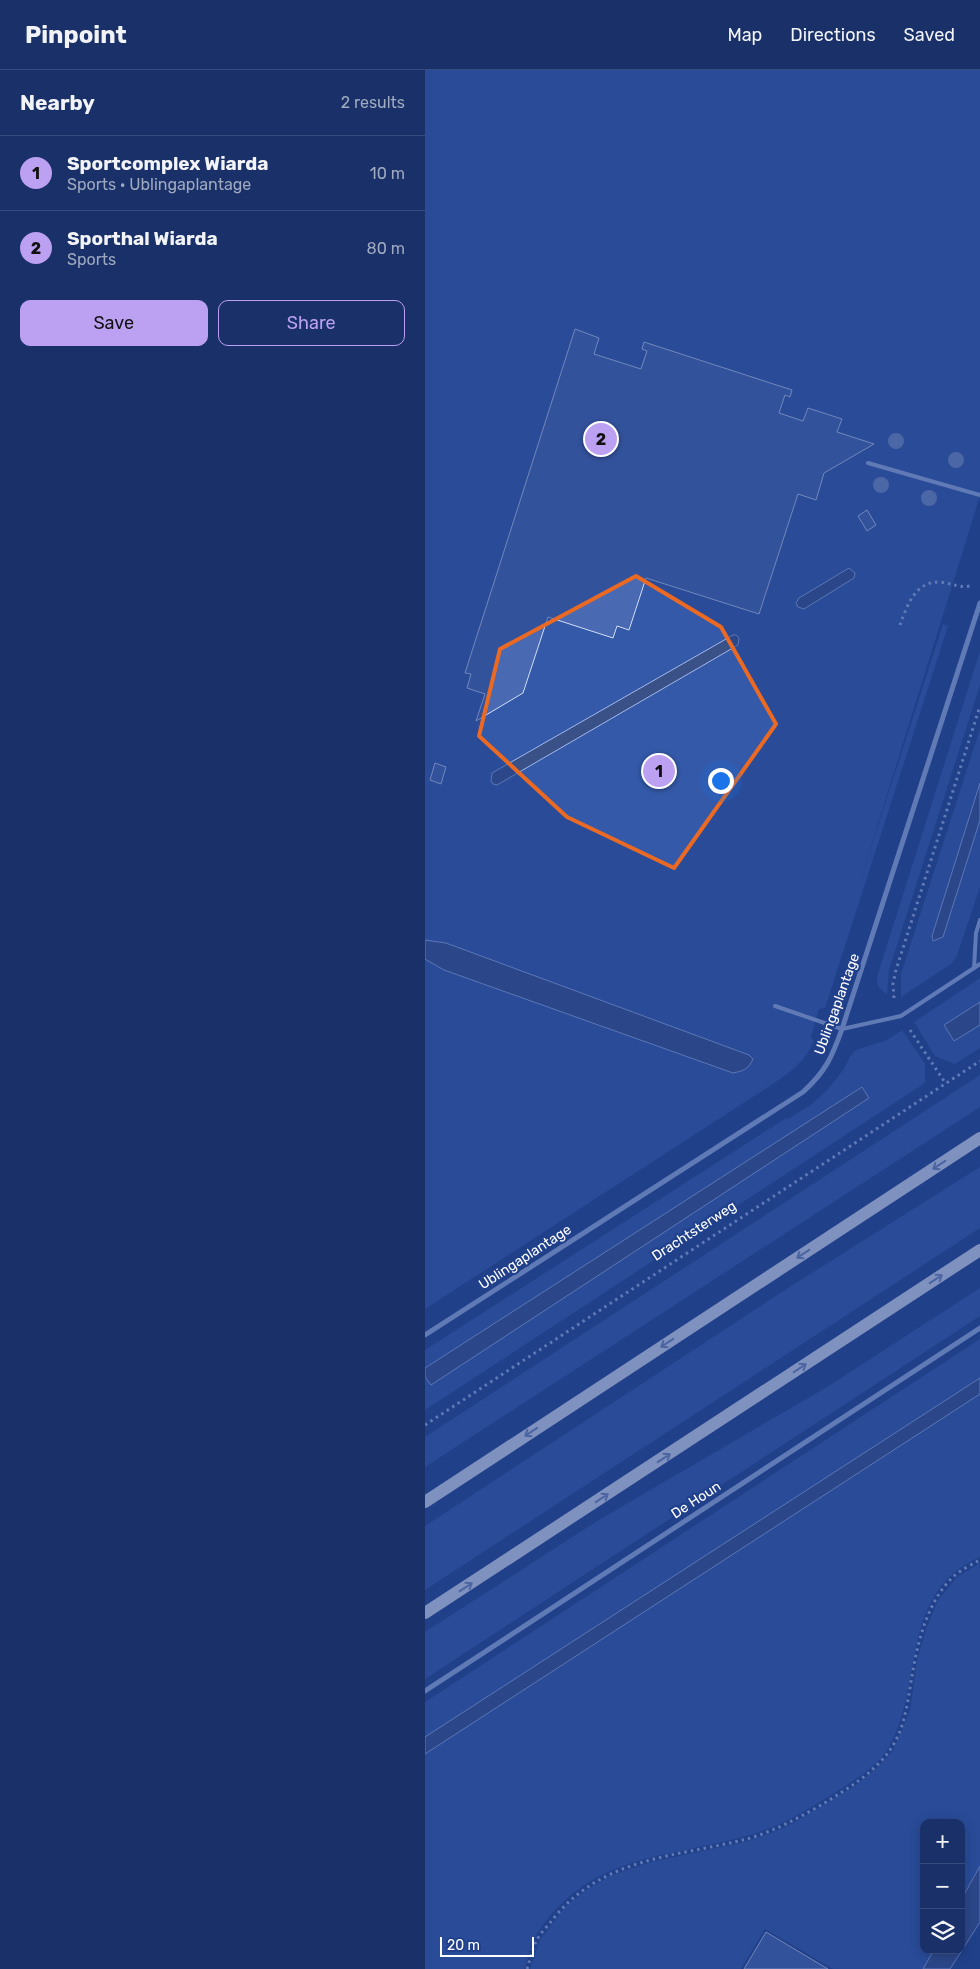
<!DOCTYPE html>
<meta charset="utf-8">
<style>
body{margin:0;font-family:Rubik,sans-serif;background:#22386e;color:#f1f3f6}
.controls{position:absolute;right:15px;bottom:15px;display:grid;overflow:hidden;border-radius:10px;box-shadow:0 2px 12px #0003}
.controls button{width:45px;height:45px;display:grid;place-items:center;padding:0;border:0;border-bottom:1px solid #374b7c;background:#193068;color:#f1f3f6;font:25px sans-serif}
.scale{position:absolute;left:15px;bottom:12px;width:94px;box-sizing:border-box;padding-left:5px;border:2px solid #fff;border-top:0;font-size:14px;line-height:18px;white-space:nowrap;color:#fff;-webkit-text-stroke:4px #21408b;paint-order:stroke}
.you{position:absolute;left:295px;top:710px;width:18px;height:18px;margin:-12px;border:4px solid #fff;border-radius:50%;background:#1a73e8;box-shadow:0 0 0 8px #1a73e833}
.badge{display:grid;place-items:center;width:32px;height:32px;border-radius:50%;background:#bca0f2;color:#111;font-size:16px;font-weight:700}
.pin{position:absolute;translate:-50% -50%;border:2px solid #fff;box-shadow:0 1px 5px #0006}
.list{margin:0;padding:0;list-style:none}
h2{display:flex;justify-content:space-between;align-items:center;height:65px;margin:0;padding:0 20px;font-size:21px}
h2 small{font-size:16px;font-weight:400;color:#9fa9c0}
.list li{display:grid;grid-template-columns:32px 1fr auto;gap:15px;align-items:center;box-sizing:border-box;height:75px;padding:0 20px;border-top:1px solid #374b7c}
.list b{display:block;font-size:19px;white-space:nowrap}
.list p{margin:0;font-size:16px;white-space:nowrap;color:#9fa9c0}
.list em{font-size:16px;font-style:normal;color:#9fa9c0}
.actions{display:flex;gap:10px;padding:15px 20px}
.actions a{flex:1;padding:11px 0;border:1px solid #bca0f2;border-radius:10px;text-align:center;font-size:18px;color:#bca0f2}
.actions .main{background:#bca0f2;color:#111}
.icon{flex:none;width:28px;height:28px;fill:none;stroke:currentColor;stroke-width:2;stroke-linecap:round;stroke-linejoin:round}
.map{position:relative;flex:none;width:555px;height:1899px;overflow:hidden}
header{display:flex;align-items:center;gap:30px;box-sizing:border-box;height:70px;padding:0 25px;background:#193068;border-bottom:1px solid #374b7c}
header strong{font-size:24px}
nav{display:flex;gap:28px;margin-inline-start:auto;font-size:18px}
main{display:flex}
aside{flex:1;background:#193068}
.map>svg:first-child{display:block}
</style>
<header>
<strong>Pinpoint</strong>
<nav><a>Map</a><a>Directions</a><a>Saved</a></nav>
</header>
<main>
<aside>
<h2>Nearby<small>2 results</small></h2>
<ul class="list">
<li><span class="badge">1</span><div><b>Sportcomplex Wiarda</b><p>Sports · Ublingaplantage</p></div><em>10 m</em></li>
<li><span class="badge">2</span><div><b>Sporthal Wiarda</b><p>Sports</p></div><em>80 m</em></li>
</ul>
<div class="actions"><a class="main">Save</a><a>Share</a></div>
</aside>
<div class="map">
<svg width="555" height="1899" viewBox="0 0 555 1899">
<rect width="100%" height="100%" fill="#21408b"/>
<path fill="#3459a8" d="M0 0H555V426L434 815 518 554 523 556 400 938 394 939 386 967 389 971C381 991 365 1002 348 1014L0 1239Z
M555 581V615L464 900 462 925 453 916 452 907Z
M555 659V713L507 865 508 871 518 867 555 750V817L531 888 526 894 476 927V904Z
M555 908V932L519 955 529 971 555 955V978L530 994 510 986 489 952Z
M477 960 500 994V1013L0 1340V1307L6 1314 444 1028 436 1018 0 1298V1280L361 1048 363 1049 387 1034 403 1019 419 999 425 986 431 980 462 970Z
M555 1005V1037L0 1397V1367Z
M555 1097V1158L0 1520V1456L363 1218Z
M555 1218V1246L0 1609V1562L172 1451 402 1317Z
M555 1269V1308L0 1667V1632Z
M555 1324V1487C473 1523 500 1614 464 1677 456 1691 439 1704 425 1713 392 1734 356 1758 318 1767 235 1789 162 1785 110 1867 105 1876 103 1889 99 1899H0V1684Z
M555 1493V1796L536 1830V1753H499V1880H509L498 1899H408L340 1859 316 1899H105L114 1871 141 1836 163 1819 185 1806 226 1792 320 1772 348 1762 370 1752 430 1716 453 1697 468 1681 485 1640 492 1590 501 1559 513 1530 532 1507Z"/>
<path fill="#3a5188" stroke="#a1b9ec" d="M424 498 430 503 429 508 379 539 373 537 371 533 374 528Z
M308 565H311L314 568 313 575 72 715 68 714 66 711 67 703Z
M555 713V750L518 867 508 871 507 866Z
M0 870 21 873 324 985 328 989C324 999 318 1001 308 1003L19 900 0 889Z
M555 932V955L529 971 519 955Z
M437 1017 444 1028 6 1315 0 1307V1298Z
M555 1308V1324L0 1684V1667Z
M555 1796V1852L525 1899H498L509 1880H536V1830Z"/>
<path fill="#4969b2" stroke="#d2def8" d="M150 259 174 268 169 284 216 299 222 281 217 279 219 272 367 320 365 327 360 325 354 343 378 351 383 338 417 349 412 362 449 374 399 403 391 430 373 424 334 544 221 508 204 560 192 556 188 568 123 547 98 623 51 651 60 624 42 618 46 604 40 603Z
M442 440 451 455 442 461 433 446Z
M10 693 21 697 16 714 5 710Z
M341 1862 403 1899H319Z"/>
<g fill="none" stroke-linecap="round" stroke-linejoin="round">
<path stroke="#adc1eb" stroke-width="3" stroke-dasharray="2.5 4" stroke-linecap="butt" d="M475 555C482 536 490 511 515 512 526 513 533 518 545 516
M469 928 468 914 471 900 555 636
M485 960 521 1014
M0 1355 555 991
M102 1899C105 1890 107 1879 112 1870 115 1863 123 1856 128 1849 177 1788 248 1787 318 1770 352 1762 400 1734 429 1714 442 1705 456 1693 465 1680 479 1660 482 1636 486 1612 492 1575 501 1532 529 1506 536 1500 547 1494 555 1490"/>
<path stroke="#adc1eb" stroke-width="4" d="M443 393 555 425
M549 898 551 863 555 850
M350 936 417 959 476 946 555 894"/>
<path stroke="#adc1eb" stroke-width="5" d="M0 1265 378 1022C401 1001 407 987 417 959L555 533
M0 1621 555 1258"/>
<path stroke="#f2f5fe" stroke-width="12" d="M0 1432 555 1068
M0 1543 555 1180"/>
</g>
<g fill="#8297c7">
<circle cx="471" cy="371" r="8"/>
<circle cx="531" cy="390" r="8"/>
<circle cx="456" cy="415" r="8"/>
<circle cx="504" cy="428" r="8"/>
</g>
<defs><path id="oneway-shaft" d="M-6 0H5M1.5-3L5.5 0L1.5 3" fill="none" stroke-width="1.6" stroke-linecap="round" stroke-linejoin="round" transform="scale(1.25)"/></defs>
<g stroke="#7f91bf">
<use href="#oneway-shaft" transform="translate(514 1095) rotate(147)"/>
<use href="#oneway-shaft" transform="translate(378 1184) rotate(147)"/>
<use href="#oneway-shaft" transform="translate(511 1209) rotate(-33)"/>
<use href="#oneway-shaft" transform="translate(242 1273) rotate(147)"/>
<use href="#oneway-shaft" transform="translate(375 1298) rotate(-33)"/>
<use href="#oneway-shaft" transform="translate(106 1362) rotate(147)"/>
<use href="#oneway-shaft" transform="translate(239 1388) rotate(-33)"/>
<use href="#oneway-shaft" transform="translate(177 1428) rotate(-33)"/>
<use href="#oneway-shaft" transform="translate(41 1517) rotate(-33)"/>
</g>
<path d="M0 0H555V1899H0ZM211 506 296 557 351 654 249 798 142 747 54 666 75 579Z" fill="#21408b" fill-opacity=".55" fill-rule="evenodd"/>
<path fill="none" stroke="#ea6a24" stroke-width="4" stroke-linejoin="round" d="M211 506 296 557 351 654 249 798 142 747 54 666 75 579Z"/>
<g text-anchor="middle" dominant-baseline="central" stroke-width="4.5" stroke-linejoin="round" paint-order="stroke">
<g font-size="14" fill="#fff" stroke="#21408b">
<text transform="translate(412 934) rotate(-70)">Ublingaplantage</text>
<text transform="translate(269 1161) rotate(-33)">Drachtsterweg</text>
<text transform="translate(100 1187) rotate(-33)">Ublingaplantage</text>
<text transform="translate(271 1430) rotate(-33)">De Houn</text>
</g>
</g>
</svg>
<div class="controls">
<button>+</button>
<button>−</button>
<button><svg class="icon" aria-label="layers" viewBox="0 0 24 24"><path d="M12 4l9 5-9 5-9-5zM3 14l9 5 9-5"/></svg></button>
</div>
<div class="scale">20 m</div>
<div class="you"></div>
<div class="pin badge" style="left:234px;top:701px">1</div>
<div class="pin badge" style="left:176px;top:369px">2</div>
</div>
</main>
